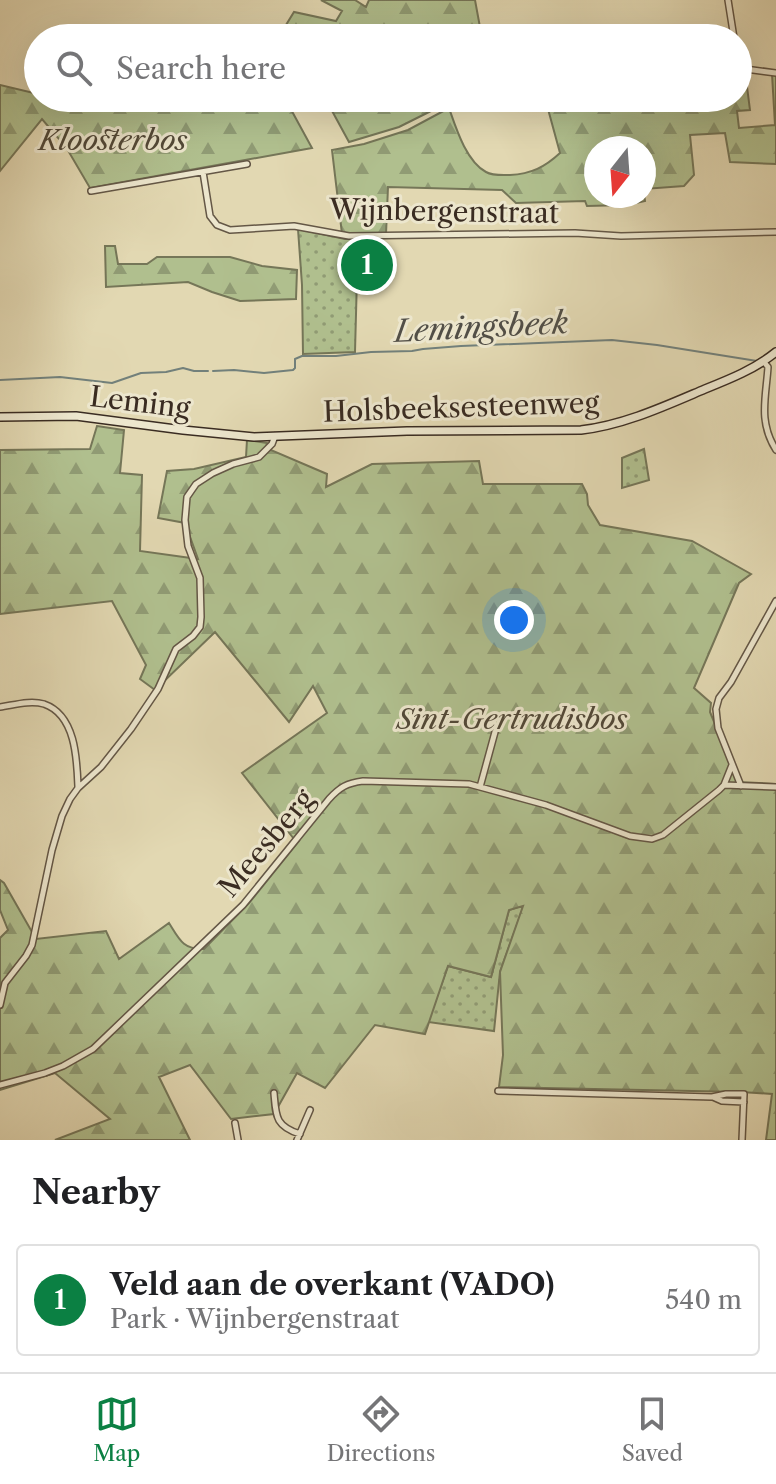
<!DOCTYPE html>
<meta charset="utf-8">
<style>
body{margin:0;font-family:"Libre Caslon Text",serif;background:#f6f6f6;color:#202124}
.compass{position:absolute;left:584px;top:136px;width:72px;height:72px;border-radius:50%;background:#fff;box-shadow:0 8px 32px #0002;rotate:197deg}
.you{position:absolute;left:514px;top:620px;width:28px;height:28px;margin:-20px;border:6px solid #fff;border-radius:50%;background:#1a73e8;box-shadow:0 0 0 12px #1a73e833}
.badge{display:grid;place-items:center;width:52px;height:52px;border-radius:50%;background:#0b8043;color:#fff;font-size:26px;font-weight:700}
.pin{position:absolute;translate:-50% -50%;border:4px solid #fff;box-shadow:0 2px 8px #0006}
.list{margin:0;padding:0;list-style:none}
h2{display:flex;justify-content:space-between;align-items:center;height:104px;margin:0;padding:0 32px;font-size:34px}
h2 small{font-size:26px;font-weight:400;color:#757577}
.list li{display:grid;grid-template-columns:52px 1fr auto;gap:24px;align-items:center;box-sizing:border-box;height:112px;margin:0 16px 16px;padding:0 16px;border:2px solid #e0e0e0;border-radius:8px}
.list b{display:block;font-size:30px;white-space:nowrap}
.list p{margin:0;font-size:26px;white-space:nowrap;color:#757577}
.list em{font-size:26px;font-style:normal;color:#757577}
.icon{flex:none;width:44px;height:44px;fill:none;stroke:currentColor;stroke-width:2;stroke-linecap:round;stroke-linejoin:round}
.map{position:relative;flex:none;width:776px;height:1140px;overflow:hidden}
.search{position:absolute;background:#fff;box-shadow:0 8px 32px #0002;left:24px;right:24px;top:24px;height:88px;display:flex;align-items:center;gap:20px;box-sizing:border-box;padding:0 28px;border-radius:44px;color:#757577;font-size:30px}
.sheet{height:232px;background:#fff}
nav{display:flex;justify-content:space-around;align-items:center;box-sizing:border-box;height:112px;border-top:2px solid #e0e0e0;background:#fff;font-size:22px;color:#757577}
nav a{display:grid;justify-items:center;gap:4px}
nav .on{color:#0b8043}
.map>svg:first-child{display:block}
</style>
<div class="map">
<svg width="776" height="1140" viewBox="0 0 776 1140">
<defs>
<pattern id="grass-dots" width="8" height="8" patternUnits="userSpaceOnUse" patternTransform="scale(2)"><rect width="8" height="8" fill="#b0bf8e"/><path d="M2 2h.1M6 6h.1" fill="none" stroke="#909b74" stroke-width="1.8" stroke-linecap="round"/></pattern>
<pattern id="forest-firs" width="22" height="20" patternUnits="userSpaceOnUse" patternTransform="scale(2)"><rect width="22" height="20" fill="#b0bf8e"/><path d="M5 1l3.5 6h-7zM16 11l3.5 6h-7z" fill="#909b74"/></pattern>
<pattern id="garden-furrows" width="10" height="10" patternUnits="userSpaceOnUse" patternTransform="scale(2)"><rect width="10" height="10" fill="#b0bf8e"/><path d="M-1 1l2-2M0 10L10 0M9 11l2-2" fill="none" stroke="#909b74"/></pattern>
</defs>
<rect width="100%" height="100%" fill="#e2d8b2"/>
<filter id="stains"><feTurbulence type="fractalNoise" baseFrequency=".0025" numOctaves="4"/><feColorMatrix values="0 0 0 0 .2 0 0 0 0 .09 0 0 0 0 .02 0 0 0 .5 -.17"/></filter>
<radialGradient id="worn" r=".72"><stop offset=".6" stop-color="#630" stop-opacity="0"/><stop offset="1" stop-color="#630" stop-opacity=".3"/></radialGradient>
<path fill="url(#grass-dots)" stroke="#757658" stroke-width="2" d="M298 229 345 239H358L355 352 303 354 302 285Z
M644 449 649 480 622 488V458Z
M524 905 500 972 494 1031 428 1022 448 966 491 977 509 910Z"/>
<path fill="url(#forest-firs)" stroke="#757658" stroke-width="2" d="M321 0H355L366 7 369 0H475L482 38H278L294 12 336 21 342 11Z
M738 71H745L750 110 737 111 739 128 775 125 772 74 776 75V164L730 162 725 133 690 135 694 175 684 186 644 189V148H596V196H644V194L645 201 627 205 587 206 585 201 516 203 502 190 388 187 386 234H342L332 150 364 144 408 130 449 108C456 128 466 161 486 172 493 176 503 175 510 175 531 174 545 167 560 153L545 98H600L601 107 632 102V98H738Z
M0 85 38 94V98H297L288 104 312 148 90 188 66 147 42 119 0 171Z
M325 98H457L399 127 349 142Z
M105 246H115L118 264H147L157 257H230L262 266 297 270 296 299 240 301 212 292 188 282 106 287Z
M97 426 124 430 120 473 142 475 140 551 198 559 185 523 158 518 167 471 194 469 246 457 247 440 267 443 266 448 327 474 326 487 372 464 479 461 483 484H582L587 494 588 505 600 525 692 541 751 574 739 583 694 688 711 703 710 712 739 782 776 784V1140H766L772 1094 741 1092 499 1087 503 1055 500 972 523 906 509 910 491 977 448 966 425 1034 375 1025 325 1088 297 1073 274 1114 231 1119 190 1065 159 1077 190 1140H55L110 1119 55 1073 0 1090V938L8 930 0 910V880L4 883 36 939 106 931 119 959 169 923C179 939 183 950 204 949L249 903 299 841 294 839 242 773 327 713 313 686 289 722 215 632 155 690 140 679 146 665 112 601 0 614V450L90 449Z"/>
<path fill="url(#garden-furrows)" stroke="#757658" stroke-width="2" d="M377 238 375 292H357L358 239Z"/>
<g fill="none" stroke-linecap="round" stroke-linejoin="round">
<path stroke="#72807b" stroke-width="2" d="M213 371 234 370 264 373 293 370 295 368V359L302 356H336L371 352 412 351 423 349 461 346 612 340 657 345 757 361
M0 380 60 377 112 383 141 373 166 372 183 368 194 371H208"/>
<g stroke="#645746" stroke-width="8">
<path id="street" d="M728 0 734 38
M738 59 740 69
M738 68 776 73
M203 172 210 216 217 225 230 230 294 226 349 236 575 233 621 236 776 232
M91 191 247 164
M764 362 768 367C766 398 758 421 776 450
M0 707C14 705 30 700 44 704 76 715 77 760 78 787
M724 785 776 787
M741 786 718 728 716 709 719 698 731 682 776 601
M480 787 495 732
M0 1005 5 983 26 956 32 945 52 850 62 816 70 799 78 788 101 767 131 729 158 689 176 649 193 636 200 627 201 617 200 578 188 546 185 520 187 497 196 484 213 473 233 464 259 457 272 444 275 436
M0 1085 45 1073 63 1066 93 1049 243 905 329 799C340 787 347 783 363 781L469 784 546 805 630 836 652 839 663 835 719 790 724 785 732 765
M498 1091 712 1097 726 1094H744L742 1140
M274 1093C276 1116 275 1126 300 1134
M713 1097 722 1101 744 1102
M235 1123 238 1140
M297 1140 310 1110"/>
</g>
<g stroke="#3a2c22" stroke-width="10">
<path id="secondary" d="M0 417 76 416 183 430 254 437 407 431 581 430C624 425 665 406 705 389 730 379 755 369 776 352"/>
</g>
<use href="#street" stroke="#ece6cd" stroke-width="5"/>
<use href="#secondary" stroke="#ece6cd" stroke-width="7"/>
</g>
<g text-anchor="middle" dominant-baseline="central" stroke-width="6" stroke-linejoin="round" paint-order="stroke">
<g font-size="28" font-style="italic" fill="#524938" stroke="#ece6cd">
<text x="113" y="140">Kloosterbos</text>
<text x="512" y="719">Sint-Gertrudisbos</text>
</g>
<g font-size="28" fill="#3a2c22" stroke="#ece6cd">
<text transform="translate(444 211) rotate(1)">Wijnbergenstraat</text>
<text transform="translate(140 402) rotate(7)">Leming</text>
<text transform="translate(461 407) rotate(-2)">Holsbeeksesteenweg</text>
<text transform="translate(266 843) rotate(-50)">Meesberg</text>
</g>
<g font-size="30" font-style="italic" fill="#524f47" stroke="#ece6cd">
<text transform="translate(481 327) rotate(-3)">Lemingsbeek</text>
</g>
</g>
<rect width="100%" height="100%" filter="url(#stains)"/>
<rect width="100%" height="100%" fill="url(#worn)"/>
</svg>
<svg class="compass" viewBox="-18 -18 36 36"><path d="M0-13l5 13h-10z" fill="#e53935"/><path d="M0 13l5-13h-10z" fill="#757577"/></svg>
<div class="you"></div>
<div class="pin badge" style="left:367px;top:265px">1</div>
<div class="search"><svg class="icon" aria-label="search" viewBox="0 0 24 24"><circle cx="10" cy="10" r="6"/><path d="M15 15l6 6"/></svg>Search here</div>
</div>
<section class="sheet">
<h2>Nearby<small></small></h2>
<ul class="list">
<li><span class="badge">1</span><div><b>Veld aan de overkant (VADO)</b><p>Park · Wijnbergenstraat</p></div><em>540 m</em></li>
</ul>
</section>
<nav>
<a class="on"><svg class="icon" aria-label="map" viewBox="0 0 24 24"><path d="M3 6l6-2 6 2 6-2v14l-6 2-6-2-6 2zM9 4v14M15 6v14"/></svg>Map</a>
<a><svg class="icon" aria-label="directions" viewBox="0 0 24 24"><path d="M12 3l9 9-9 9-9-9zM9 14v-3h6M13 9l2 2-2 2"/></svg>Directions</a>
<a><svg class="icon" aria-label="saved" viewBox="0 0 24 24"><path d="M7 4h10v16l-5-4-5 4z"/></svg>Saved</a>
</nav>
